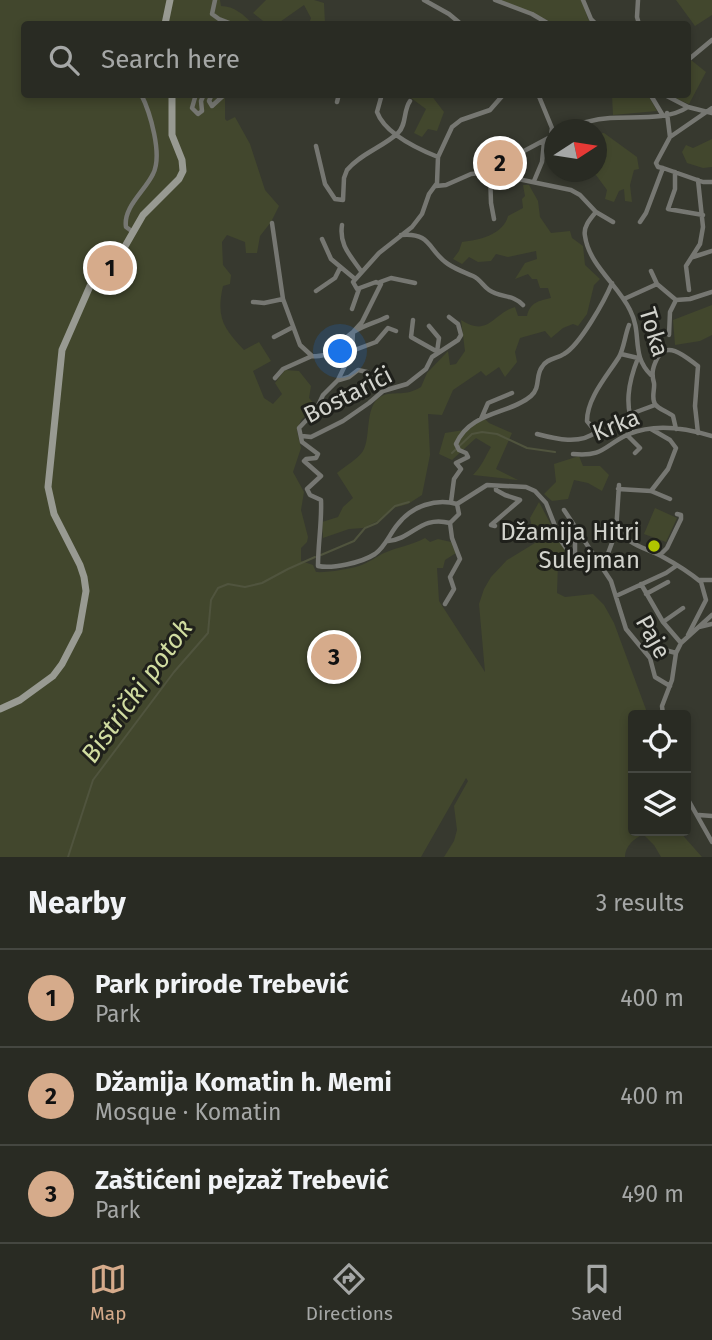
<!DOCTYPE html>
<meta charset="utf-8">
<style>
body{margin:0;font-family:"Fira Sans",sans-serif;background:#31332b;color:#f1f3f6}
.controls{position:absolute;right:21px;bottom:21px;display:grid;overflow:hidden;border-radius:7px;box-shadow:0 4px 10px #0003}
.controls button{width:63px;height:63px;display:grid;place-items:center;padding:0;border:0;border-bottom:2px solid #454741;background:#292b23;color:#f1f3f6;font:35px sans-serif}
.compass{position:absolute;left:544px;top:119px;width:63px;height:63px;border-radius:50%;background:#292b23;box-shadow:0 4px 10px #0003;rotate:78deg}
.you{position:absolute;left:341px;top:352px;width:24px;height:24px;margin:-18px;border:5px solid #fff;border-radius:50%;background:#1a73e8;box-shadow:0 0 0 10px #1a73e833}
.badge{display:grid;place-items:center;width:46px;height:46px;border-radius:50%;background:#d6ab8b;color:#111;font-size:23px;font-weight:700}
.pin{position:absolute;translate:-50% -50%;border:4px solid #fff;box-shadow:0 2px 7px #0006}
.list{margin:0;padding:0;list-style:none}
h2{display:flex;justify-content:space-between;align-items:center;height:91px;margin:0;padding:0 28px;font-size:30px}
h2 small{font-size:23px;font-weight:400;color:#a5a7a6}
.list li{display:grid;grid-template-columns:46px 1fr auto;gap:21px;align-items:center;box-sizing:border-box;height:98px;padding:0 28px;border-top:2px solid #454741}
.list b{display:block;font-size:26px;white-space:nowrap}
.list p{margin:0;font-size:23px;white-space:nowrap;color:#a5a7a6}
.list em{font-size:23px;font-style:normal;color:#a5a7a6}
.icon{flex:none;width:38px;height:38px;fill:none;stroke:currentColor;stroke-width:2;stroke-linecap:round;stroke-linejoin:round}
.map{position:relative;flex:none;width:712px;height:857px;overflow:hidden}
.search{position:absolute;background:#292b23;box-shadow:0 4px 10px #0003;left:21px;right:21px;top:21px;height:77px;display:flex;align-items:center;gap:18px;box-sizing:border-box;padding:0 24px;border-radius:7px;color:#a5a7a6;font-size:26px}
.sheet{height:385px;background:#292b23}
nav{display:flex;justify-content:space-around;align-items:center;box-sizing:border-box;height:98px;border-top:2px solid #454741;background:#292b23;font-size:19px;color:#a5a7a6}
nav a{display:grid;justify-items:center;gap:4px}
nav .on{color:#d6ab8b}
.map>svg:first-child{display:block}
</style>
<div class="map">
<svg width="712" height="857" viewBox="0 0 712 857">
<rect width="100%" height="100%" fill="#37392f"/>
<path fill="#42472d" d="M0 0H220L221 6C234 6 244 15 253 24H24V94L225 95V119L227 121 235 117 250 144 265 190 279 206 271 222 260 236 257 253H246L245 242 227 235 222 242 223 265 231 275 230 284 223 286C216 317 223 328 244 350L259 342 271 361 253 371 264 398 273 404 282 394 275 383 285 370 299 371 311 386 309 398 316 406 301 420 297 431 301 448 293 472 304 492 301 510 308 537 307 542 301 548V561L313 565 316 572C325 573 350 569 359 566 368 563 376 557 384 553 398 547 412 545 425 538L430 542 438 539 451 542 456 553 445 560 443 568H437L439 601 485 672 479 604 484 589 491 577 507 560 535 543 530 518 539 502 557 536 571 538 570 559 558 564 557 593 565 597 593 594 604 605 614 623 648 715H633V831H679L702 857H661L654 845 643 834C634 839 625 846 625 857H444L454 841 457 830 454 806 468 781 466 778 421 857H0Z
M266 0H314L324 3 325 24H309L311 18 304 5 277 24H267L253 13Z
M501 0H582L588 19 594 24H556Z
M676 0H712V15L695 26Z
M691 60 706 72 689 104 667 95 688 94V62Z
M407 95H431L444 112 437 131 428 129 422 137 414 133 426 109Z
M607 95H648L657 111 613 115 612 95Z
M604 133 637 157 639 169 634 170 630 185 632 202 625 201 624 189 619 191 614 202 605 199 607 190 596 175 585 172H596L597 134Z
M712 139V167L703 168 687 163 682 152 686 145 693 148Z
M523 185H529L538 201 540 217 551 233 570 231 572 238 583 246 585 265 600 279 594 285 587 314 578 326 573 324 563 328 551 338 545 331 520 338 515 352 517 362 505 377 499 367 486 376 481 371 453 390 442 415 428 414 430 455 422 495 408 504 393 508 380 520 363 528 349 529 323 538 322 522 338 517 343 507 353 498 337 473C345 466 357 460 363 451 372 436 363 403 384 395 397 391 404 397 421 387L427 373 448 351 450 365 456 364 465 351 461 320C489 338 493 313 515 307L518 316H527C530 302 539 301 551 298L548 288H540L537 279H532L528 274 515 279 525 263 537 259 536 251 508 257 496 254 491 261 478 262 469 257 462 264 453 259 459 251 462 242C479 240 503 235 508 216L523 208 522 199 525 196Z
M712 305V335L700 341 675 345 673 320Z
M481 415 489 423 512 433 496 469 518 480 473 475C482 466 485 457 491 447L476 438 452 460 439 454 445 433 470 429Z
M579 456 583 466H600L609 475 602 491 588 483 574 480 568 499 552 501 544 494 556 482 554 464Z
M655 508 677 518 666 542 644 534Z"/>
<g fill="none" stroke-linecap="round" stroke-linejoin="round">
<path stroke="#50543e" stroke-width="2" d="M452 453 472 434 482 432 497 434 527 448 555 452
M321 555 354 541 365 528 377 523 395 506 409 502
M68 857 93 780 174 672 208 633 211 600 218 588 228 584 245 587 262 583 288 569 315 557"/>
<path stroke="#767772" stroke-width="4.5" d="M215 0 212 14 219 19 232 24
M424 0 449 14 461 24
M495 0 532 14 549 24
M583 0 591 19 596 24
M638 0 637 17 639 24
M688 60 712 40
M196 94 192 108 198 114 202 111 201 101 204 94
M212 94 209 101 212 106 225 94
M382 94 377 112C385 134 418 149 438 157
M504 94 490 110 461 120 452 127 438 157 437 183 429 194 422 214 412 227 379 253 353 282 357 289 376 282 381 284 362 322 353 332 352 351 338 380 323 395 316 410 299 428 302 442 318 454 316 458 306 459 304 461 321 476 307 489 310 495 321 500C322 522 318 543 318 566 332 569 361 563 375 554 386 546 390 533 398 524 412 506 436 498 457 504L487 485 526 487 535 491 546 503 561 541 571 555 575 554V540L581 539
M538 94 552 128 551 135
M650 94 662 114
M663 94 688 107 712 113
M337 102 339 94
M566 130C580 123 594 119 610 118 634 116 667 121 688 107
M670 137 712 108
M316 146 325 184 335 199 343 200 344 178 347 170C360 154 383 147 398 133 407 124 403 111 410 101
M663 168 703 182H712
M501 171 508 177 571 190 580 195 596 212 613 222
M501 171 509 159 554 135
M490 172 491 203 494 219
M675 172V189L668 209 703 215
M534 181 542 162 544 142
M436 186 446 185 471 174 501 171
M596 212C590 219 583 227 585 236 589 265 618 285 630 310 643 335 630 354 651 375
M640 222 646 213 663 168 658 167 656 163 670 137 667 113
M272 223 283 299 300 345 312 356C333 359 340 339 355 331 365 325 377 322 387 317
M342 225C339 245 350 255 361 271
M133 232 126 227C123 207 145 191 153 174 163 155 150 112 141 94
M401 235C432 232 428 251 448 264 457 270 464 272 473 276 480 279 483 286 489 290 500 298 513 294 523 305
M322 239 331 259 355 279
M693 257 712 251
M651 271 657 284 676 300 690 299 712 292
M380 282 391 278 415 283
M689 290 686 266 700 244 703 227 698 180
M316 291 335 278 340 268
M624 299 657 284
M253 302 264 303 283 299
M352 309 359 289
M413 320 411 337 436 351
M429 326 439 338 437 352
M669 335 670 312 676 300
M274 337 293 327
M352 351 376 342 388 328 396 331
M621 354 638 358C628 383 624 406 635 432
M275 378 283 369 312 356
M339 380 349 377 358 370 367 372
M628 415 655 405
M481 419 488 403 512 393
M651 429 670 440 676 448 668 469 651 491
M676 429 673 416C668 412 658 409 655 404 651 398 655 389 654 383 651 373 653 366 658 357 668 340 687 358 698 366L695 406 698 433
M537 434C556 439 580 445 596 432L587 421C587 398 607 376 619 357 624 348 625 335 629 325
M627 435 640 448 635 453
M302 436 311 437 343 421 369 403 383 391 407 384 426 369 432 357 458 340 461 335 458 324 449 317
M573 454C605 457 604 445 629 434 655 423 686 428 712 436
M618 489 651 491 670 499
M451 502 454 479 461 469 456 463 468 457 466 453 459 450 456 444C470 411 511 414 531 396 541 387 535 376 542 367 547 358 557 359 564 354 580 345 605 300 612 283
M564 510 611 581 626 629 650 658 655 677 670 686
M495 526 491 525 520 500 505 495 496 490V486
M616 526C631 548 643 546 663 557 676 564 690 573 701 582L706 600 688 635
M388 541C413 539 420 515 450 523
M660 555 667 548 681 519V515L677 514
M603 567 616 532 619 485
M699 580H712
M641 584 663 622 681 643
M646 594 668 582
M616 596 666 573 676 566
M445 604 454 589 450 577 460 559 452 538 450 523 459 514 457 504
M663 622 683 608
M699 627 712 624
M645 652 647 645 676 653
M663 715 662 706 672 680 676 653 681 643 712 615
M686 796 712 842
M699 815 712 816"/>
<path stroke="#989a92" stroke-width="7" d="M165 24 170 0
M0 709 20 700 53 676 62 664 79 631 86 591 84 577 80 565 54 514 48 487 62 350 90 286 116 262 143 215 179 179 183 171 182 160 172 135V94"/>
</g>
<circle fill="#b0c500" stroke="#1f201b" stroke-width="2.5" cx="654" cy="546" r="7"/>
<g text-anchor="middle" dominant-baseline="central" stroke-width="6" stroke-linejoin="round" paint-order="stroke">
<g font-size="24" fill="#d2d3cd" stroke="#1f201b">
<text transform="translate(654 332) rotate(73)">Toka</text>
<text transform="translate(348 395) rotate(-27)">Bostarići</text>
<text transform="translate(616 425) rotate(-22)">Krka</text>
<text transform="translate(653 637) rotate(61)">Paje</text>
</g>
<g font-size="24" fill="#d2d3cd" stroke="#1f201b" text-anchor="end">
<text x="640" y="532">Džamija Hitri<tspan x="640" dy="28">Sulejman</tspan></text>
</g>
<g font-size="26" font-style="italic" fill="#d0dca0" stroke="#1f201b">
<text transform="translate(137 691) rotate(-54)">Bistrički potok</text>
</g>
</g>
</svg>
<div class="controls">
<button><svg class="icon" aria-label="locate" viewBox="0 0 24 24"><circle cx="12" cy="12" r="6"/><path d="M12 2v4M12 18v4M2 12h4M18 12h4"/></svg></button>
<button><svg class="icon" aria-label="layers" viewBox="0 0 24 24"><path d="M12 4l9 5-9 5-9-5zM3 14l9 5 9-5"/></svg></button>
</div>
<svg class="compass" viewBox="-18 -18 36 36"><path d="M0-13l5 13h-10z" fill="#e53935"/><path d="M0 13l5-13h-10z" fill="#a5a7a6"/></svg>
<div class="you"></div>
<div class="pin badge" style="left:110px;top:268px">1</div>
<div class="pin badge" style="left:500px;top:163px">2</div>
<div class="pin badge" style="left:334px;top:657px">3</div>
<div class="search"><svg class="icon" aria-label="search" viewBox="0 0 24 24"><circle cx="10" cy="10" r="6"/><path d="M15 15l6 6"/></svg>Search here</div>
</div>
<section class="sheet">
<h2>Nearby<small>3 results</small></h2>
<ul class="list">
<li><span class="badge">1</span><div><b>Park prirode Trebević</b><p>Park</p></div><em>400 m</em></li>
<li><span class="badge">2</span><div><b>Džamija Komatin h. Memi</b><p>Mosque · Komatin</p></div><em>400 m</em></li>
<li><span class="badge">3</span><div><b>Zaštićeni pejzaž Trebević</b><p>Park</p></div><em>490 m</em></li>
</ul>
</section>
<nav>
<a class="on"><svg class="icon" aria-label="map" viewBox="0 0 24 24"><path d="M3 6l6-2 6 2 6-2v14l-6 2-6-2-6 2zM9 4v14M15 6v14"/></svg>Map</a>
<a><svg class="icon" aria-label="directions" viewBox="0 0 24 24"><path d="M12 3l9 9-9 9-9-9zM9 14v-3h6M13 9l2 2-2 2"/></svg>Directions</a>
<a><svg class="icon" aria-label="saved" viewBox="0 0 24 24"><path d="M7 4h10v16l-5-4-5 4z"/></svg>Saved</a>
</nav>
